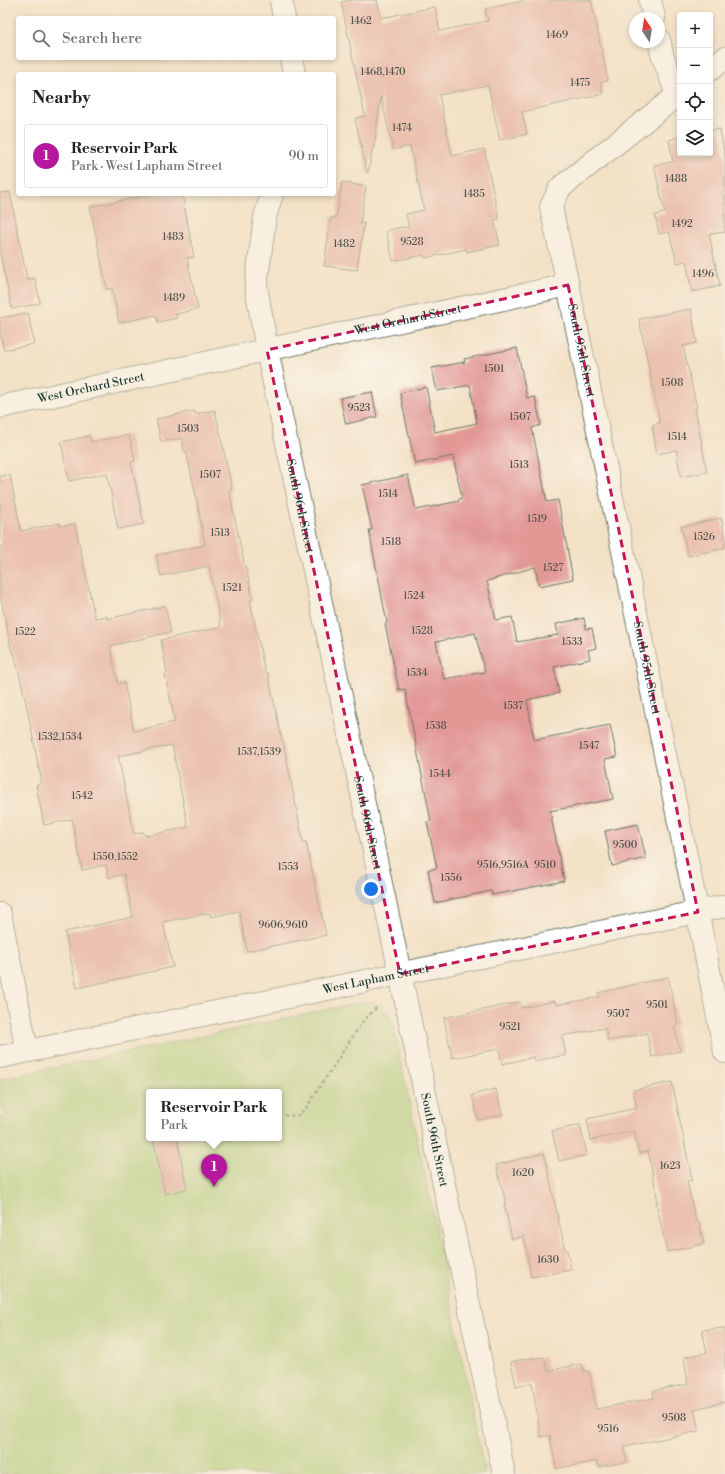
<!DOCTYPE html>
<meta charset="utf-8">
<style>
body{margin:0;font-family:"Libre Bodoni",serif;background:#f6f6f6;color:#202124}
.controls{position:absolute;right:12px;top:12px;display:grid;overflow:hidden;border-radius:4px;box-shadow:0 2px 6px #0003}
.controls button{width:36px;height:36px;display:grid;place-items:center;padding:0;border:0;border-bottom:1px solid #e0e0e0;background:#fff;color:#202124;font:20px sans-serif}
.compass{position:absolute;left:629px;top:12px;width:36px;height:36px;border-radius:50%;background:#fff;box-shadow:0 2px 6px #0003;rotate:348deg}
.you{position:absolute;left:371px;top:889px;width:14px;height:14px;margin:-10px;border:3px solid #fff;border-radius:50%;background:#1a73e8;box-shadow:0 0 0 6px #1a73e833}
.badge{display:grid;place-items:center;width:26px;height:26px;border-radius:50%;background:#b5179e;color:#fff;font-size:13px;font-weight:700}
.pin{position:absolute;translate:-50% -33px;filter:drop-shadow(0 1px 2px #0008)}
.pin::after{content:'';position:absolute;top:21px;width:14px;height:12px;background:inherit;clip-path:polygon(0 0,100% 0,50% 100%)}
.popup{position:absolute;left:146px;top:1089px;width:136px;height:52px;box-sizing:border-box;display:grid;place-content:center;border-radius:4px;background:#fff;filter:drop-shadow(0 1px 3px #0005);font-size:13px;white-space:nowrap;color:#757577}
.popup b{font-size:15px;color:#202124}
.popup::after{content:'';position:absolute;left:50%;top:100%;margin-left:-8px;border:8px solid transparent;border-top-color:#fff}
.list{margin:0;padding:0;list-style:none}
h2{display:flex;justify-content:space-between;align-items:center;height:52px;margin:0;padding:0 16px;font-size:17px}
h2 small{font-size:13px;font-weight:400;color:#757577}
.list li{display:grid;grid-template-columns:26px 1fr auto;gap:12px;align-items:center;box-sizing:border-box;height:64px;margin:0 8px 8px;padding:0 8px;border:1px solid #e0e0e0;border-radius:4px}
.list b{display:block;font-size:15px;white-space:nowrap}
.list p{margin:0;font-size:13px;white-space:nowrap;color:#757577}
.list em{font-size:13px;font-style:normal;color:#757577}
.icon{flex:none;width:22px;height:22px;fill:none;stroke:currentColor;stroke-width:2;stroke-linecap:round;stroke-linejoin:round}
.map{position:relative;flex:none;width:725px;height:1474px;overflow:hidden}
.search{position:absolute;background:#fff;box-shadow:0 2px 6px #0003;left:16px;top:16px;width:320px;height:44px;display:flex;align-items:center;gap:10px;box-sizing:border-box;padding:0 14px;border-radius:4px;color:#757577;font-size:15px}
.panel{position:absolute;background:#fff;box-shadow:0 2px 6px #0003;left:16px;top:72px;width:320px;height:124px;border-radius:4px}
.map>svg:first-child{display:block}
</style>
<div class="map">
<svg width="725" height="1474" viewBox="0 0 725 1474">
<rect width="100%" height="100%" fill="#fbf7ec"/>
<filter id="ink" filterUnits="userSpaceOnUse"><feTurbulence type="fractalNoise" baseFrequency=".025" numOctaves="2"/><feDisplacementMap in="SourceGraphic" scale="8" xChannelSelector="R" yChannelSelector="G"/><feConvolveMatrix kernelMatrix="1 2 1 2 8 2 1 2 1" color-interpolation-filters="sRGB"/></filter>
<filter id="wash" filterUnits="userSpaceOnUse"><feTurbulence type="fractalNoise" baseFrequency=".012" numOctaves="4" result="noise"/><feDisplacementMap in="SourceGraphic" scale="16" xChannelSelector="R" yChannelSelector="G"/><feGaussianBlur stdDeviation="0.9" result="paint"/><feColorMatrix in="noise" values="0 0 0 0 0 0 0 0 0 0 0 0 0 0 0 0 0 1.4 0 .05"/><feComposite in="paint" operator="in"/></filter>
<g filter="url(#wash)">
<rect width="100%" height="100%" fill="#f3e1c6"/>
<path fill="#a9d07b" stroke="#648658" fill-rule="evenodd" d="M364 1002C383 1001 386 1008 393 1024L442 1257 485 1474H0V1117L4 1116 0 1099V1079ZM149 1092H279V1138H149Z"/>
<g id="blocks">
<path fill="#e29996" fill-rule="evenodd" d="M353 0H377L381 18 435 7 440 31 488 21 485 9 527 0H591L608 81 601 82 603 94 522 112 527 134 500 140 488 85 439 95 452 156 484 149 499 219 494 220 500 245 467 252 466 249 425 258 424 255 393 261 386 231 402 227 409 228 406 214 424 210 410 146 393 150 381 96 374 147H373L368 173H367L355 118 365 116 341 2Z
M720 129 725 158V232L709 234 720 286 692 292 686 261 677 263 669 232 659 234 655 215 665 213 654 165 673 162 669 140 680 137V153H710V131Z
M342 182 366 187 360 224 364 223 357 270 324 266 331 217 336 218Z
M10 192 27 280 35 278 40 303 12 309 0 253V193Z
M153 194H182L194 257 187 258 198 309 176 314 177 318 158 322 156 315 119 323 112 288 107 289 90 207Z
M691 309 697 343 683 346 697 408H695L707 472 681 477 676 450 657 454 652 425 660 423 639 319Z
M28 313 34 344 4 350 0 333V318Z
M517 348 527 398 535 397 541 425 532 428 547 502 558 500 573 579 539 586 535 567 487 581 496 620 512 617 517 642 558 635 556 624 584 618 586 629 592 628 596 648 588 650 590 659 554 667 559 693 527 700 534 740 610 725 617 757 605 759 613 799 550 811 564 881 492 895 491 891 435 903 428 870 437 868 427 822 431 821 405 689 399 690 385 624 387 623 369 530H372L362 485 408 475 416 510 459 501V499L462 498 453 456 415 464 400 393 426 387 435 432 477 423 470 385 437 391 432 368 465 362 464 359ZM475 633 485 672 444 679 436 642Z
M372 392 377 417 346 424 340 398Z
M215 410 232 489 229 490 245 568H246L253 600H250L265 673H268L282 741H283L303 842H306L326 935 247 951 239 911 211 917 210 913 163 922 173 967 77 988 65 932 133 917 124 874 109 878 106 865 82 870 72 819 44 825 36 785 42 783 26 703 14 652 12 653 0 594V476L10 475 21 531 60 523V526L75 524 95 618 107 616V619L165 606 171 632 110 646 118 684 124 682 134 731 175 722 165 674 167 673 161 640 221 627 209 566 161 576 156 555 205 545 196 496 186 451 184 452 182 438 161 442 156 419 194 411 195 414ZM172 745 188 827 145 836 144 832 134 834 118 756Z
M129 435 135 461 131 462 144 524 118 529 107 473 69 481 61 442 89 436 91 442Z
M721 518 725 535V548L688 556 681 527Z
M638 824 646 858 612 866 605 831Z
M668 977 678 1025 674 1026 680 1051 652 1057 647 1033 608 1041 605 1028 562 1036 566 1055 534 1061V1057L502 1064 499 1049 452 1058 444 1018 520 1002 521 1008 555 1001 556 1005 599 997 598 993Z
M672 1082 692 1180 687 1181 696 1222H699L704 1244 667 1252 656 1202H658L648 1151 639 1153 634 1131 591 1140 587 1119 637 1108 633 1090Z
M496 1089 502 1115 478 1120 472 1095Z
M580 1125 587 1155 559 1161 552 1131Z
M153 1138H177L187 1189 165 1194Z
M544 1153 565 1250H567L571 1270 531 1277 524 1236 512 1239 504 1203H506L496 1165Z
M725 1328V1402L694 1409 699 1431 624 1447 627 1462 598 1467 597 1461 556 1469 550 1435 541 1437 532 1383 516 1386 511 1362 534 1357V1359L544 1357 548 1371 582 1364 584 1372 589 1371 596 1409 654 1398 653 1391 688 1384 684 1357 707 1353 702 1330Z"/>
</g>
</g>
<g filter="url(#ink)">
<use href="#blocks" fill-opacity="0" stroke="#697667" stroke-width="1"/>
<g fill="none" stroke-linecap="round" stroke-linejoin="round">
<g stroke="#697667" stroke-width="24">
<g id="minor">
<path d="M281 0 284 18"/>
<path d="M650 0 654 18"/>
<path d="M659 40 662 54 677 95"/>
<path d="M291 58 294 74"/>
<path d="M710 70 725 58"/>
<path id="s1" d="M272 194 265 217 256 286 267 350 395 949 504 1474"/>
<path id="s2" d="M568 285 692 885 725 1052"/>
<path id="s3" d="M0 407 568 285 551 207 560 188 680 93"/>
<path d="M0 914 27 1051"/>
<path id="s4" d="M0 1057 725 906"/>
</g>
</g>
<path stroke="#697667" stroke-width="2.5" stroke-dasharray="3 3" stroke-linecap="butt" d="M279 1113 287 1116 299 1115 306 1108 363 1021 377 1007"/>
<use href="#minor" stroke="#fff" stroke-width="22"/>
</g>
</g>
<path d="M0 0H725V1474H0ZM568 285 698 912 400 974 267 350Z" fill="#f3e1c6" fill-opacity=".55" fill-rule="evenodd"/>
<path fill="none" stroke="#c2185b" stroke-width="3" stroke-dasharray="8 5" stroke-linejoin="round" d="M568 285 698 912 400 974 267 350Z"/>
<g text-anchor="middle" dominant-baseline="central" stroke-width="3" stroke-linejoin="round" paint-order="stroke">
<g font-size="10" fill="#50544c">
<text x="361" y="21">1462</text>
<text x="557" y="35">1469</text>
<text x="383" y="72">1468,1470</text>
<text x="580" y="83">1475</text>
<text x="402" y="128">1474</text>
<text x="676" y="179">1488</text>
<text x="474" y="194">1485</text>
<text x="682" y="224">1492</text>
<text x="173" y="237">1483</text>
<text x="412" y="242">9528</text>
<text x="344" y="244">1482</text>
<text x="703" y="274">1496</text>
<text x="174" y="298">1489</text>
<text x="494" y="369">1501</text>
<text x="672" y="383">1508</text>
<text x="359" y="408">9523</text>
<text x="520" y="417">1507</text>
<text x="188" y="429">1503</text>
<text x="677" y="437">1514</text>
<text x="519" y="465">1513</text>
<text x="210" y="475">1507</text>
<text x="388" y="494">1514</text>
<text x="537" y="519">1519</text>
<text x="220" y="533">1513</text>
<text x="704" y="537">1526</text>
<text x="391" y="542">1518</text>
<text x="553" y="568">1527</text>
<text x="232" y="588">1521</text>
<text x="414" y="596">1524</text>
<text x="422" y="631">1528</text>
<text x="25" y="632">1522</text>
<text x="572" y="642">1533</text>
<text x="417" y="673">1534</text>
<text x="513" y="706">1537</text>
<text x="436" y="726">1538</text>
<text x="60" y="737">1532,1534</text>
<text x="589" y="746">1547</text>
<text x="259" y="752">1537,1539</text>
<text x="440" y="774">1544</text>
<text x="82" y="796">1542</text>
<text x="625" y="845">9500</text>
<text x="115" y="857">1550,1552</text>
<text x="503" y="865">9516,9516A</text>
<text x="545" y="865">9510</text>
<text x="288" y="867">1553</text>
<text x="451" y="878">1556</text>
<text x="283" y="925">9606,9610</text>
<text x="657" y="1005">9501</text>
<text x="618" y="1014">9507</text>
<text x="510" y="1027">9521</text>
<text x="670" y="1166">1623</text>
<text x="523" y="1173">1620</text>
<text x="548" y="1260">1630</text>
<text x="674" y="1418">9508</text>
<text x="608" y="1429">9516</text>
</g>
<g font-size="12" fill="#1f3d34" stroke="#fbf7ec">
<text stroke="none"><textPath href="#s3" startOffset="417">West Orchard Street</textPath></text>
<text stroke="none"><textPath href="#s2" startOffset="67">South 95th Street</textPath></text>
<text stroke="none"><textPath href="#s3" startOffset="93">West Orchard Street</textPath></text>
<text stroke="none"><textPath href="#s1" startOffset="318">South 96th Street</textPath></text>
<text stroke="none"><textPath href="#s2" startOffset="391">South 95th Street</textPath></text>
<text stroke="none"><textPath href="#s1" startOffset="642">South 96th Street</textPath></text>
<text stroke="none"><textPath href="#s4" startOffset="384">West Lapham Street</textPath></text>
<text stroke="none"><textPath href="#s1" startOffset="966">South 96th Street</textPath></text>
</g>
</g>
</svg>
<div class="controls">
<button>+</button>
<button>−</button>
<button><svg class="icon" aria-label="locate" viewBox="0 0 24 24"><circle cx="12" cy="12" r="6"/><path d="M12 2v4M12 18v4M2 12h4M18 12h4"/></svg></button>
<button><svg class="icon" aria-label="layers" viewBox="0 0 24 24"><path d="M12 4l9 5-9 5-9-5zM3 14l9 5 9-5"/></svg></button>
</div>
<svg class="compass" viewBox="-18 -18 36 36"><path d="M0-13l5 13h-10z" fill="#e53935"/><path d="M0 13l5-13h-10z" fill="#757577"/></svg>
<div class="you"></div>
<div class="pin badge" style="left:214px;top:1187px">1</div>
<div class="popup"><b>Reservoir Park</b>Park</div>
<div class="search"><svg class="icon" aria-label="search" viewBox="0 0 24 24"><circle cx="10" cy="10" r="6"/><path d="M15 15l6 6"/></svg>Search here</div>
<section class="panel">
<h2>Nearby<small></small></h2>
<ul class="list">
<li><span class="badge">1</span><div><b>Reservoir Park</b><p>Park · West Lapham Street</p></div><em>90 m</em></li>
</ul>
</section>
</div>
